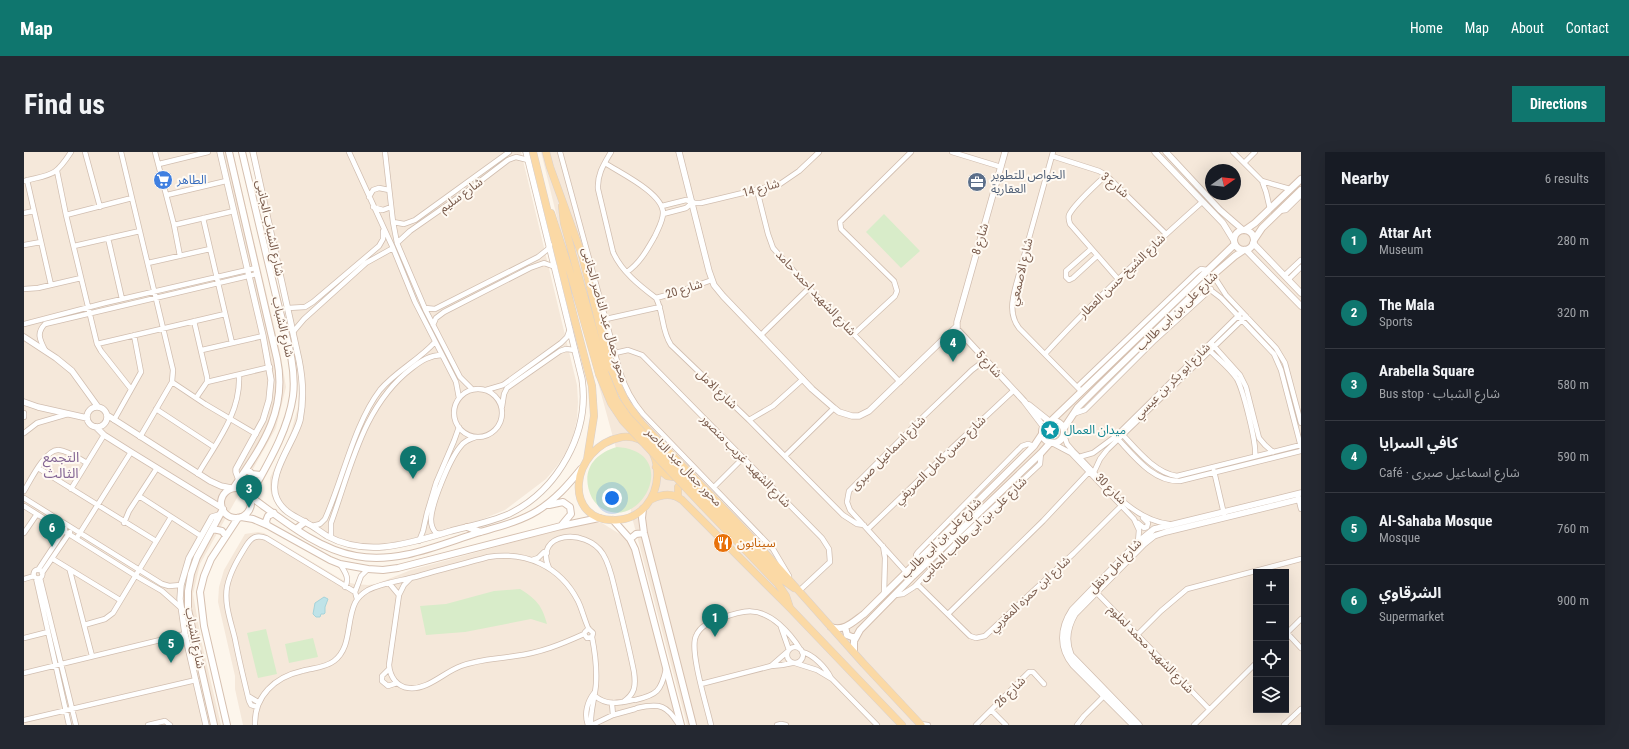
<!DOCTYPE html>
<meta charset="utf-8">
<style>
body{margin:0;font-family:"Roboto Condensed","Noto Sans Arabic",sans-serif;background:#242831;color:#f1f3f6}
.controls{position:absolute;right:12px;bottom:12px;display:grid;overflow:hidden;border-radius:0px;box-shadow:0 4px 16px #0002}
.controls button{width:36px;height:36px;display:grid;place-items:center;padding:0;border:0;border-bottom:1px solid #363941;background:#171b24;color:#f1f3f6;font:20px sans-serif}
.compass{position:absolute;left:1181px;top:12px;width:36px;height:36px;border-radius:50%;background:#171b24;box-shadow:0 4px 16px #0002;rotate:76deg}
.you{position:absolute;left:588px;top:346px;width:14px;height:14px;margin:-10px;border:3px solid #fff;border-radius:50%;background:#1a73e8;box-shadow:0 0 0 6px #1a73e833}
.badge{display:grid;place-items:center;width:26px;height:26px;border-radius:50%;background:#0f766e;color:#fff;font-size:13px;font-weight:700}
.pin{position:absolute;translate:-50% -33px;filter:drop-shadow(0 1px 2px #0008)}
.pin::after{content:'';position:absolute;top:21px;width:14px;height:12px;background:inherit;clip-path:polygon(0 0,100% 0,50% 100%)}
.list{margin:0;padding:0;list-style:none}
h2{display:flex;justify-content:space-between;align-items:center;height:52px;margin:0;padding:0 16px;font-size:17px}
h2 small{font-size:13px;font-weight:400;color:#9ea1a6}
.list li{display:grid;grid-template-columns:26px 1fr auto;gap:12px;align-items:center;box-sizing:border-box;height:72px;padding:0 16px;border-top:1px solid #363941}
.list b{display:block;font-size:15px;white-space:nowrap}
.list p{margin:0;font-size:13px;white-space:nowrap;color:#9ea1a6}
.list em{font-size:13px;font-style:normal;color:#9ea1a6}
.icon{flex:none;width:22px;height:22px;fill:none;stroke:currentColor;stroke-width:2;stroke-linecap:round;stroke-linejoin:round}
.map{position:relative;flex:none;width:1277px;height:573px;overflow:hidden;border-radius:0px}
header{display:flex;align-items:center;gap:24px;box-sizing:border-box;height:56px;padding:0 20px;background:#0f766e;color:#fff}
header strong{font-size:19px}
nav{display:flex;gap:22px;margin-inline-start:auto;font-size:14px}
.intro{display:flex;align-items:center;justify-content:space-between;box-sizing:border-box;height:96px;padding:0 24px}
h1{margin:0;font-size:28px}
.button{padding:10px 18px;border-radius:0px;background:#0f766e;color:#fff;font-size:14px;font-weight:700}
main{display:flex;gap:24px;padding:0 24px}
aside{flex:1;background:#171b24;border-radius:0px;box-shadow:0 4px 16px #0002}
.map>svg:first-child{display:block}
</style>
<header>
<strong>Map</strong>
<nav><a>Home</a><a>Map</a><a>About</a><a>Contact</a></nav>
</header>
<div class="intro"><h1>Find us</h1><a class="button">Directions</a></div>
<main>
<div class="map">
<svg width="1277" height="573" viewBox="0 0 1277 573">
<rect width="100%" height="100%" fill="#fdf6ec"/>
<path fill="#f5e8da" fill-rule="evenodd" d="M0 0H209L256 199 262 235 252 276 176 412 169 442 178 492 197 573H0Z
M226 0H497L553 233 554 250 553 267 549 284 542 300 533 314 522 327 481 358 459 367 386 389 355 395 331 393 309 387 262 361 253 354 248 345 246 336V326L267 280 274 255 275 230 272 204Z
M517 0H1277V573H663L609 369 599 322 569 212ZM1187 18H1211V42H1187ZM1232 420H1262V558H1232Z
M564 370 578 371 599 384 604 390 609 400 654 573H219L211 537V524L194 450 195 435 200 418 221 382 234 380 240 381 322 430 331 432 344 433 352 432 387 418Z"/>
<path fill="#d8ecc9" d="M860 62 896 99 877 116 842 80Z
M593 295C656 299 620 376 581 358 576 356 571 351 568 346 556 321 568 302 593 295Z
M496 437C512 447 518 453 523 472L507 467 441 480 402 483 396 454 422 452 470 439Z
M242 477 253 522 234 526 223 481Z
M289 486 294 505 265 511 261 492Z"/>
<path fill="#bfe3e8" stroke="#a5d3da" d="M300 445 304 447 301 455V461L300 462H297L296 465H292L289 462 291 451Z"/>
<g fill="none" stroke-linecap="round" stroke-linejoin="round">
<g stroke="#d1beb0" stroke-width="6">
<path id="minor" d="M61 0 76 55
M97 0 149 218 148 230 116 285
M131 0 150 73 156 104
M325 0 369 96 391 150 432 230 435 246
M361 0 369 70 373 91 402 159 436 225 448 237
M536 0 596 220C601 236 608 249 619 262L749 397 765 424
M587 0C580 12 573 22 574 37L589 100C597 119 616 134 632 146
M928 0 977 15
M1029 0 992 133C988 148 985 163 995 176L1057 239
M1209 0 1238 29 1242 40 1246 57
M1028 4 1075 19 1082 23 1142 82
M581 11C596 21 639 41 639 61 639 69 634 77 631 84 623 98 616 111 603 120
M1220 11 1231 0
M135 12 184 0
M33 19 42 63 73 192 77 199 107 237
M1082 23C1073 32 1050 52 1045 63 1044 66 1045 69 1046 72L1094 127
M3 28 27 133
M0 29C28 22 31 25 47 0
M1238 29 1266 37
M733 38 744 82 749 96 785 136 876 230
M143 43 202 29
M345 45 349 38 355 36 365 38
M638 54 662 48 671 51H677L756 32 775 19 795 0
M349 55 359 58 367 55
M1255 59 1262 58 1277 43
M0 61 10 59
M639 62 662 56 668 51
M42 63 108 46
M179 66 208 191
M369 70 380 72 391 68 485 0
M150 73 210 59
M84 86 98 147
M373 91 386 79 442 40 484 8 492 5 504 8
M0 93 17 90
M50 94 116 79
M1067 97 1042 119V125L1045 128 1049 126 1073 104
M124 111 186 97
M1189 123 1202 143 1252 196 1261 211 1277 271
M1261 123 1277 108
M1265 127 1277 115
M1180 133 1197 146 1250 202 1257 218 1277 295
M0 137 14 136 57 126
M632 146C640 161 637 178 647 193L725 268 749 254 779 227
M632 146 654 140 688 128
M264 156 281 155 289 150 355 94 359 87V79
M401 156 411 157 514 105 524 97 526 93
M582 167 636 155
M170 169 183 225V230L172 246
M0 172 81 151 232 116
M409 173 412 166 420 160 506 116 520 111 531 115
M269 180 280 167 342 111 369 96
M830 182 871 144 873 139 870 129 817 77 816 70 887 0
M737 183 785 136
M73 192 201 162
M1189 193 1216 223 1222 235 1235 286 1241 293 1249 300
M21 198C16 188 12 181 21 172L233 122
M178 198 239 184
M1185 198C1194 207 1206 216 1213 227 1219 238 1233 292 1231 304
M591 201 604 198 618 203 798 386 805 397 806 410 775 439
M1021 202C1070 148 1124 98 1178 50
M148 230 181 252 232 282
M183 230 246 215
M1053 235 1173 120 1177 117 1183 118
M430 261a24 24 0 1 1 48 0a24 24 0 1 1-48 0Z
M462 238 479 233 537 191 543 185 546 177
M478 255 480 242 483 236 536 199 542 197 551 198
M132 257 190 295
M0 261V265
M1049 262 1061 258 1131 188 1187 137
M90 268 117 220 110 183
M725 268 819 363 833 372 840 373
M0 281 13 271 44 262
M1098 282C1113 298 1131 321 1153 324L1277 293
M1040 283 1043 292 1049 299C1076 325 1106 368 1145 372
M1093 286C1110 304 1129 330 1156 329L1277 299
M1028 291 1047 301 1110 367 1115 378 1114 390
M761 304 810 256
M1055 305 1069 301 1092 284 1218 160
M14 316 132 389
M1190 319 1200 362
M1070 320 1076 307 1083 298 1222 164
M174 322C192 291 217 261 215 223
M690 335 719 306
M47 337 80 283
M0 339C6 329 22 296 35 298 44 299 54 306 63 311
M115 344 177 384
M1274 345 1277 357
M0 346 138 432 145 434 157 433
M0 354 112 424 138 439 156 455
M100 371 105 359 133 316
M1114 371 1120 376 1123 375 1124 371 1119 366
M288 374 296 372 301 367C319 327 330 272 356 238 372 219 395 208 411 190
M844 377 929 295 989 239
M0 381 13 362
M416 382 412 381C408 377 407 372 407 367 408 350 426 307 436 295 440 289 446 287 452 285
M54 384 107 300
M307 386V371C327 316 339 253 388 216 397 209 406 203 418 203
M395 389 399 379 403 361 412 331 430 289 435 275
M859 394 861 406 860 442
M29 407 96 448
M895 407 892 403 894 400 998 294 1004 292 1010 294
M508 408 514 406 520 400 523 401
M316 412C321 420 326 426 321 435
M525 416C509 380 562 375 579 402 587 415 589 431 593 446 599 471 605 495 610 520 612 534 611 542 599 550
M9.5 422a4.5 4.5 0 1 1 9 0a4.5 4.5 0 1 1-9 0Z
M14 418 41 377
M46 419 68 504
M882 420 826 358 823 350 825 339 900 264 948 218 961 208
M18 421 46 380
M12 426 45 573
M16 426 52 573
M0 427 10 424
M386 427 380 433 375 443 365 513C366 525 373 535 385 536 404 538 420 520 437 514 455 507 473 507 491 504 516 501 538 492 560 482
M365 431 375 443
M893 432 946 484 952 486 961 484 1050 401 1097 354
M1071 439 1185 557
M331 440 337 424 344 417
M871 443 879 442 890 435 934 389 1016 312 1017 301
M924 462 1019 369 1065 320
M60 473 81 467 89 461 147 365
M757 475 765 498
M1263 481 1277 496
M1262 482 1277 467
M1113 483 1137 459 1163 437 1277 407
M0 486 24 480
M763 503a8 8 0 1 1 16 0a8 8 0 1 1-16 0Z
M778 500C789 502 802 516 807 526
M771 511 793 518 808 527 853 573
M747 514 763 500
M365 517 358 524V529L364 534 373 531
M0 521 161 482
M677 532 747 514 758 513 768 511
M224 544 234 550
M571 544C583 554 595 551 609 548
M611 548C633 543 637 539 642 517
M588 552 589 563
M233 555 227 553 225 549C220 528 215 508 211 487 207 470 200 452 203 435 206 420 214 407 222 394 227 386 232 382 242 386L331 440 333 447
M613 556C636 551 643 553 655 573
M967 558 982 573
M0 568 172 528
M896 572 904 573
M124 573 141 569 146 573
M231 573C230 544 251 525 278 519 288 516 301 516 310 509 328 495 322 470 331 451 334 445 339 441 344 438 358 431 375 429 391 425 415 418 439 412 464 405 502 399 536 414 554 449 557 454 563 476 565 477 566 479 568 479 569 481L568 485 563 486 560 482 561 480 564 477
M564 573C560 562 563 550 570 541
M567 573C566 559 571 546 572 532 573 516 571 500 568 485
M568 573 589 563 611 557
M687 573C683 555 665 498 672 484 676 474 686 470 695 467 720 458 734 454 755 472 764 480 770 487 776 497
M753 573 757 572 762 573
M952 573 1005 520H1009L1020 532
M1053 573 1060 564 1082 542
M1170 573 1232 511
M1260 573 1277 557"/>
</g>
<g stroke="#d1beb0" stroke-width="7">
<path id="tertiary" d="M196 0 239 184 247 228 245 248 239 268 212 317V320L215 328
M229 0 275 208C279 228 280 248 276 268 270 291 242 324 253 347 260 362 275 366 288 374 293 377 298 381 303 384 344 406 386 391 427 379 446 374 467 370 485 362 534 338 566 281 558 227L502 0
M655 0 685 119 690 133 699 144 788 237 810 256 815 260 828 264H835L845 259 933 174
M981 0 933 170V177L1000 249 1019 274
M1131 0 1199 71 1210 89
M1142 0 1196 58 1219 78
M1229 91 1277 141
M1222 98 1277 154
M0 185 32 206 48 219 74 255
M0 250 14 255 63 266
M1005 253 1025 269
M63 265a10 10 0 1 1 20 0a10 10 0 1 1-20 0Z
M83 263 186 329 197 334 207 336
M72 275 80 283 107 300 198 356
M182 573 161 482 156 447 157 433 165 406 188 365 195 363
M1109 573 1049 513C1035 496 1036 476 1048 458L1114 390 1130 377 1277 341
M1115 573 1047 503C1041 489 1044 474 1051 462L1120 392 1130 384 1142 380 1277 347"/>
</g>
<g stroke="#d6c0b0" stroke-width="8">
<path id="secondary" d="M205 0 253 207C264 259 237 295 210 335
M218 0C230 49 241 99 253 148 260 178 273 212 269 244 264 279 243 313 226 344
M1221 78 1231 71 1277 27
M1210 88a10 10 0 1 1 20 0a10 10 0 1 1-20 0Z
M1230 88 1238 76 1277 38
M1028 268 1211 92
M1018 280a11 11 0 1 1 22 0a11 11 0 1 1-22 0Z
M1040 276 1054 255 1075 234 1189 123 1211 104 1220 98
M223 317 228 322 237 323
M197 351a15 15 0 1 1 30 0a15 15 0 1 1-30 0Z
M227 345C259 368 293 397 332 404 373 412 415 393 453 381 473 375 495 370 513 359 531 348 544 333 557 317
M525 353 539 350 546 355 547 362 537 374
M619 357 618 366 620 381 669 573
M217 365 229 367 243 373 306 408 316 412 344 417 359 418 374 416 537 374 575 366
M589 368 606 387 611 397 657 573
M243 373 242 369 244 364 250 361
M443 375 457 380
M189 377 198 379 202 384
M272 377 281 370
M606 387 612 382 620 381
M807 475C820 480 830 469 840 462L1010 294 1018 282
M821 475 823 483 828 485H831
M830 500V489L836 478 889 424 1017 301 1026 291
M190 573 168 476 164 457V439L167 422 173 405 199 357
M203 573 180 474 176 440 180 424 187 407 214 366"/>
</g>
<g stroke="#dad1cd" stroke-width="8">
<path id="primary" d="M509 0 545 146 568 234 570 264 563 308
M522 0 526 15 558 103 587 219 602 250 618 272 725 383 840 512 897 573
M538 54 540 71 581 221
M527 61 547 123 575 222
M598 285C647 280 645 366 592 368 538 371 545 295 598 285Z
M632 315 643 324 657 326
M654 345V335L662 327
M628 347C638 342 649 341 658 348L766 456 878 573
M682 348 759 428 770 436
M679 354 754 432 762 444 766 456"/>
</g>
<use href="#minor" stroke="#fff" stroke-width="4.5"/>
<use href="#tertiary" stroke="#fff" stroke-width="5.5"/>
<use href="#secondary" stroke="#fff" stroke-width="6"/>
<use href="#primary" stroke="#fbd9a5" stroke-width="7"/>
<g stroke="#dad1cd" stroke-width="8" stroke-linecap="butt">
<path id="primary-bridge" d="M581 221 592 248 604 265 682 348
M575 222 587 251 599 269 679 354"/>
</g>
<use href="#primary-bridge" stroke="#fbd9a5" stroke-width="7"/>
</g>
<defs>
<g id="supermarket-disc" transform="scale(1)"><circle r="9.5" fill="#3f7fe0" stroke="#fffaf3"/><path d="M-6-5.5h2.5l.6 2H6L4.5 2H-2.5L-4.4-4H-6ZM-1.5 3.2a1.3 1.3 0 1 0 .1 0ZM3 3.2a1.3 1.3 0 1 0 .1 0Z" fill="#fff"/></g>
<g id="office-disc" transform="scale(1)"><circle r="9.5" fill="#5c6f8a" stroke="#fffaf3"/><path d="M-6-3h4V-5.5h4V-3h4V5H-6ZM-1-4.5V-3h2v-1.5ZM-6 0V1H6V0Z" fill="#fff"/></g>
<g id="sight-disc" transform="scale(1)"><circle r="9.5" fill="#0f9aa8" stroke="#fffaf3"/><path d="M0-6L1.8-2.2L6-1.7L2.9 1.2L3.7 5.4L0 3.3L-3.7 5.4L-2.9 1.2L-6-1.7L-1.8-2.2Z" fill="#fff"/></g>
<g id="restaurant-disc" transform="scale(1)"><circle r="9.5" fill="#e8710a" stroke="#fffaf3"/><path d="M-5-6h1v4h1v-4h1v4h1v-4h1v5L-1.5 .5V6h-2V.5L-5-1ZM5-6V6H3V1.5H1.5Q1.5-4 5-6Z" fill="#fff"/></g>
</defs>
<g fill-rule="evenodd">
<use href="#supermarket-disc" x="139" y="28"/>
<use href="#office-disc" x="953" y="30"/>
<use href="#sight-disc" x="1026" y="278"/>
<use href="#restaurant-disc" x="699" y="391"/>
</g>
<g text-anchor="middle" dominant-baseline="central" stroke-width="4" stroke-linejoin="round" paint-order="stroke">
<g font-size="12" fill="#4e5e75" stroke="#fffaf3" text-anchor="start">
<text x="967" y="23">الخواص للتطوير<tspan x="967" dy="14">العقارية</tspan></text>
</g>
<g font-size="12" fill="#366cbe" stroke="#fffaf3" text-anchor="start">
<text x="153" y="28">الطاهر</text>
</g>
<g font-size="12" fill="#7a5c4d" stroke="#fffaf3">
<text transform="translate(1091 33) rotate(40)">شارع 3</text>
<text transform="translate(737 36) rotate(-16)">شارع 14</text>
<text transform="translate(437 43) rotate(-36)">شارع سليم</text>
<text transform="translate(246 76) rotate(78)">شارع الشباب الجانبى</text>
<text transform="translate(956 87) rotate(-74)">شارع 8</text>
<text transform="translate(997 120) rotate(-77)">شارع الاصمعي</text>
<text transform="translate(1098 124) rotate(-44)">شارع الشيخ حسن العطار</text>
<text transform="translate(660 137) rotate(-17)">شارع 20</text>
<text transform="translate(792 141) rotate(47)">شارع الشهيد احمد حامد</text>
<text transform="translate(1153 159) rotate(-44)">شارع على بن ابى طالب</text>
<text transform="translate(581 163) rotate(74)">محور جمال عبد الناصر الجانبى</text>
<text transform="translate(259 175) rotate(77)">شارع الشباب</text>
<text transform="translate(965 212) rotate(47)">شارع 5</text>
<text transform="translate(1148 229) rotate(-45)">شارع ابو بكر بن عيسي</text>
<text transform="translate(693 237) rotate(44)">شارع الامل</text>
<text transform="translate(864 301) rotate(-45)">شارع اسماعيل صبرى</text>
<text transform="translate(916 308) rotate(-44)">شارع حسن كامل الصريفي</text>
<text transform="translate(722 309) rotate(46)">شارع الشهيد غريب منصور</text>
<text transform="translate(660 315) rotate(46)">محور جمال عبد الناصر</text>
<text transform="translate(1087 337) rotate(45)">شارع 30</text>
<text transform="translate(949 377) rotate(-44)">شارع على بن ابى طالب الجانبى</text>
<text transform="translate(917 386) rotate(-45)">شارع على بن ابى طالب</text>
<text transform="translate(1091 414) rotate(-46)">شارع امل دنقل</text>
<text transform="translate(1006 442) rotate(-43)">شارع ابن حمزه المغربي</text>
<text transform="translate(171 486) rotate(79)">شارع الشباب</text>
<text transform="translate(1127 497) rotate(46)">شارع الشهيد محمد لملوم</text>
<text transform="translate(986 540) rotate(-45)">شارع 26</text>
</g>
<g font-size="12" fill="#0d838f" stroke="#fffaf3" text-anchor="start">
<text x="1040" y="278">ميدان العمال</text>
</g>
<g font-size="12" fill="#c56008" stroke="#fffaf3" text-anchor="start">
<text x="713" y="391">سينابون</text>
</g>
<g font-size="14" fill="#846695" stroke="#fffaf3">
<text x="37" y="305">التجمع<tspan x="37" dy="16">الثالث</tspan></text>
</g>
</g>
</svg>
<div class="controls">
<button>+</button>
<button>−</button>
<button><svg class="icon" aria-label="locate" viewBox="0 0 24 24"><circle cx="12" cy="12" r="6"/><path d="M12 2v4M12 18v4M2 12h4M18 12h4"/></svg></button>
<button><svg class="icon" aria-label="layers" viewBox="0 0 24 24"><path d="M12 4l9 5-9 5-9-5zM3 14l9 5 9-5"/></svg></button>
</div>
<svg class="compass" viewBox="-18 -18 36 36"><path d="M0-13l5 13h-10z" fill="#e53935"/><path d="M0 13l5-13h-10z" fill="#9ea1a6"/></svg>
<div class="you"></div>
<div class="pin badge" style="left:691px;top:485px">1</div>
<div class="pin badge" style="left:389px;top:327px">2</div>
<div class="pin badge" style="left:225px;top:356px">3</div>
<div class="pin badge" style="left:929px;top:210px">4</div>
<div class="pin badge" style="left:147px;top:511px">5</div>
<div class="pin badge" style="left:28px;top:395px">6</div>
</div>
<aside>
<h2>Nearby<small>6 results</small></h2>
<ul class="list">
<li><span class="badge">1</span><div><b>Attar Art</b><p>Museum</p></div><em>280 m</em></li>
<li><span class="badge">2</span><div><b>The Mala</b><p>Sports</p></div><em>320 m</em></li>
<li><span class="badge">3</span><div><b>Arabella Square</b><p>Bus stop · شارع الشباب</p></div><em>580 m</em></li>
<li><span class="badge">4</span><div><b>كافي السرايا</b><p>Café · شارع اسماعيل صبرى</p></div><em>590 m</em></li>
<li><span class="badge">5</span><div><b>Al-Sahaba Mosque</b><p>Mosque</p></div><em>760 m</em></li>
<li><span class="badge">6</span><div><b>الشرقاوي</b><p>Supermarket</p></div><em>900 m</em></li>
</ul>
</aside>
</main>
